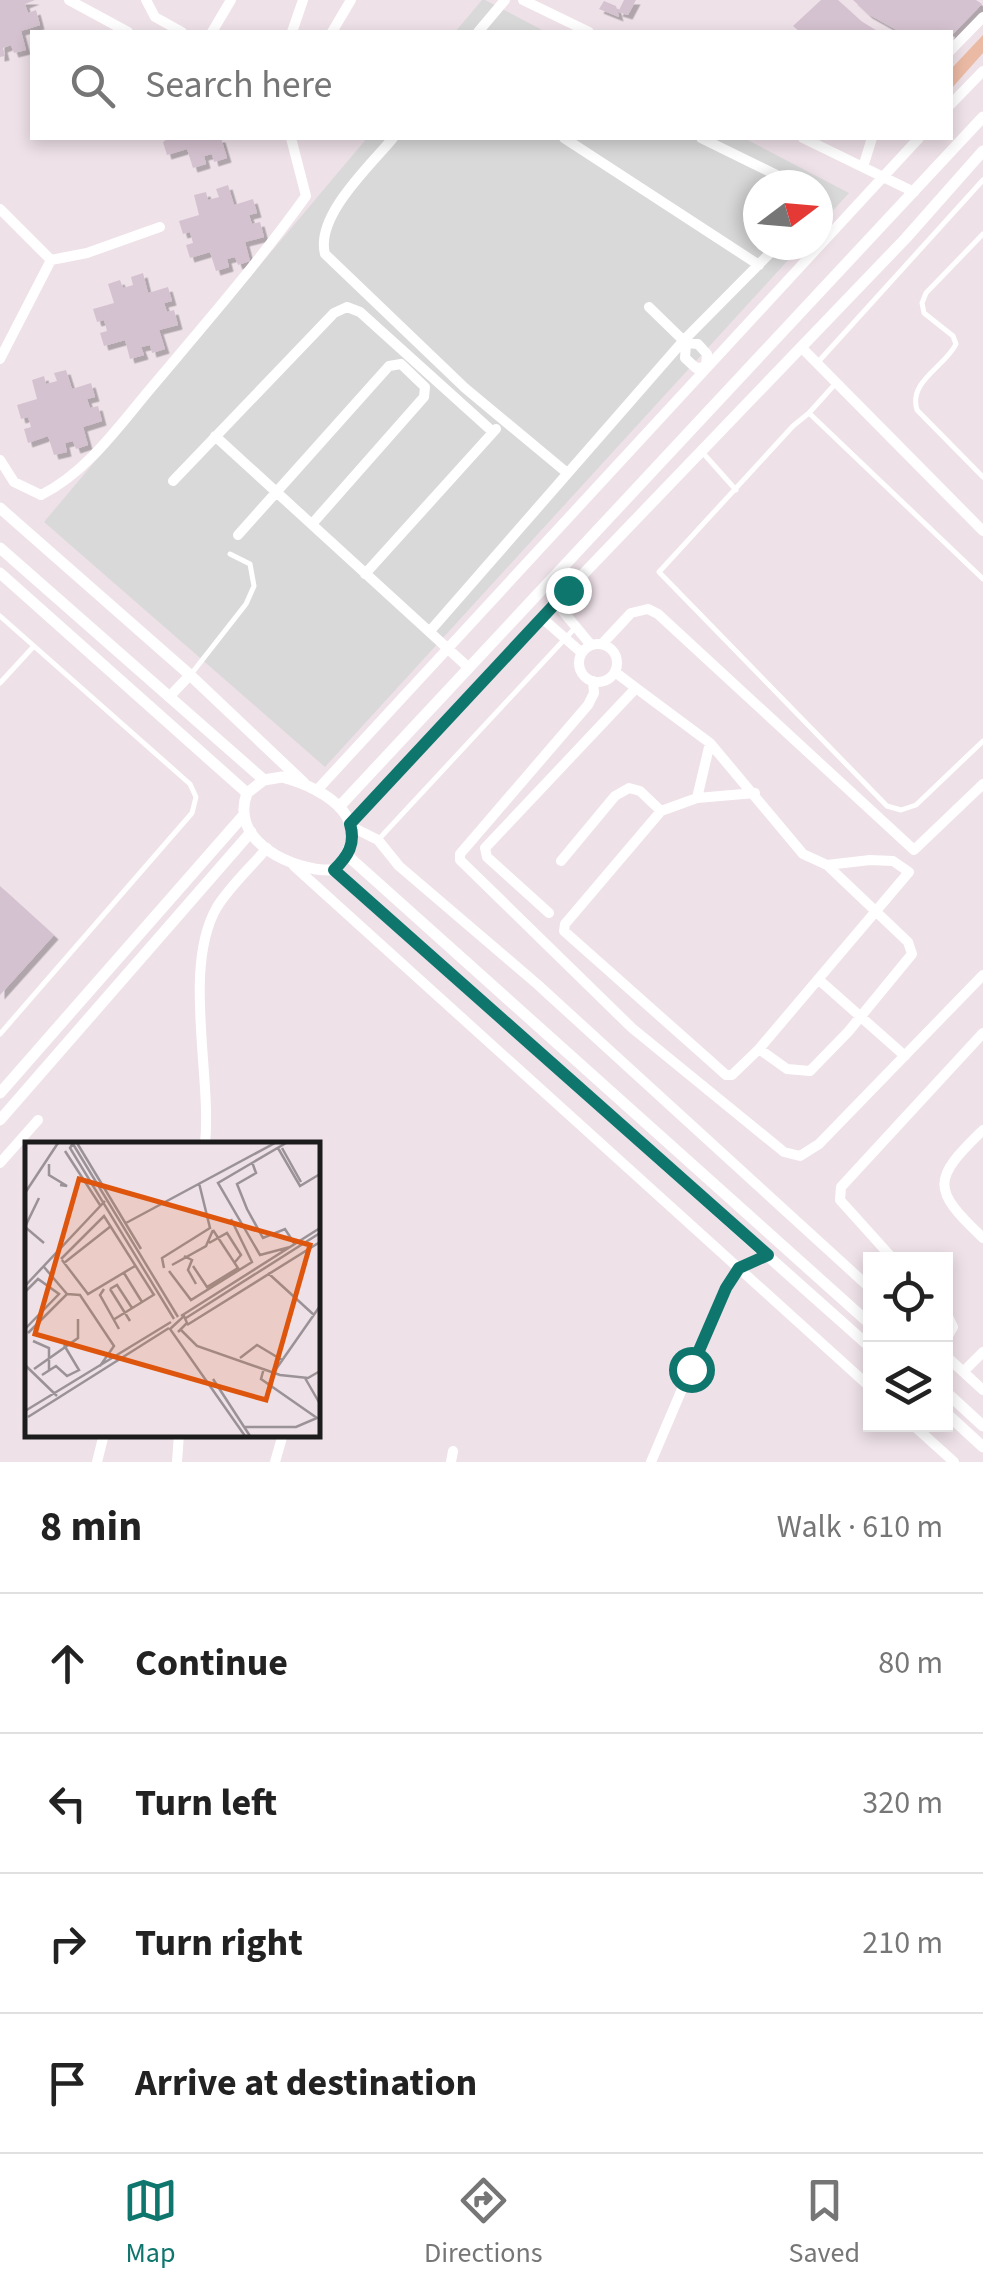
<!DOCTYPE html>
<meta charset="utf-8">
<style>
body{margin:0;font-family:"Source Sans 3",sans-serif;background:#f2f2f2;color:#222}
.controls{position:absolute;right:30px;bottom:30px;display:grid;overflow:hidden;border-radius:0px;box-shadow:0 5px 15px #0003}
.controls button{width:90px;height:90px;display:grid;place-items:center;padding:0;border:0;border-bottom:2px solid #e0e0e0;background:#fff;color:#222;font:50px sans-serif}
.compass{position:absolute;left:743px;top:170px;width:90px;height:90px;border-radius:50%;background:#fff;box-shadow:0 5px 15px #0003;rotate:74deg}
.stop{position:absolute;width:30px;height:30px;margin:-22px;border:8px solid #0f766e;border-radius:50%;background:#fff}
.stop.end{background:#0f766e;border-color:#fff;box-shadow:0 2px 10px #0008}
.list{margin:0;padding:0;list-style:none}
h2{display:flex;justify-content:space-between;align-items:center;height:130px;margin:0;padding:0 40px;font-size:42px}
h2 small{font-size:32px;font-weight:400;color:#767676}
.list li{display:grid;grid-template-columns:65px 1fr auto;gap:30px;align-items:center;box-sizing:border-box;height:140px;padding:0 40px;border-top:2px solid #e0e0e0}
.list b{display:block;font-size:38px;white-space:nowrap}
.list em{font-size:32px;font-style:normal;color:#767676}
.icon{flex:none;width:55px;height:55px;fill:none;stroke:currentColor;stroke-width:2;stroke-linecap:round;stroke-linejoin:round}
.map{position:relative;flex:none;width:983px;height:1462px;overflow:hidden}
.search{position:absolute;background:#fff;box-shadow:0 5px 15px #0003;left:30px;right:30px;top:30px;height:110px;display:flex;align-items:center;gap:25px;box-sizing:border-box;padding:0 35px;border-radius:0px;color:#767676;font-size:38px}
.sheet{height:690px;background:#fff}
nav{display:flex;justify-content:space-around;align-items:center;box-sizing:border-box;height:140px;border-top:2px solid #e0e0e0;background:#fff;font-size:28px;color:#767676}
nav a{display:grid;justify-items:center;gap:5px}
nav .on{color:#0f766e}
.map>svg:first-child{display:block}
</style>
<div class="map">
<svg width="983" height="1462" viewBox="0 0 983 1462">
<defs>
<filter id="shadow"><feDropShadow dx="4.5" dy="4.5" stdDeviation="0" flood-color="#0004"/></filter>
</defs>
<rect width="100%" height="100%" fill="#eee1e8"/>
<path fill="#dad9da" d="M482 0H485L546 32H455Z
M367 138H744L849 193 818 227V185H758V245H802L325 767 44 522Z"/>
<path fill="#ebbaa4" d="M983 35V53L951 89V69Z"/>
<path fill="#d5c2d0" filter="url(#shadow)" d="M0 0H35L25 4 28 13 36 10 40 25 21 31 26 50 14 53 11 45 3 48 5 56 0 57Z
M624 0H636L628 15 618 12Z
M821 0H838L861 21 879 32H800L793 26Z
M853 0H976L982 4 950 37V32H900L868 14Z
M604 1 616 6 619 17 599 9Z
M169 138H221L227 158 214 162 212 154 204 156 206 164 193 168 187 149 167 155 163 142Z
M228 185 234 205 253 199 257 213 249 215 252 224 260 222 264 237 245 242 250 261 238 265 235 257 227 259 229 267 216 271 210 252 190 258 186 245 193 243 190 232 183 234 179 221 199 215 194 195 206 192 208 200 219 197 216 189Z
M143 273 148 293 168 287 172 301 164 303 167 312 174 310 178 325 159 330 165 349 152 353 150 345 141 347 144 355 130 359 125 340 104 346 100 333 107 331 104 320 97 322 93 309 114 303 108 284 120 280 123 288 133 285 131 277Z
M66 370 72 389 91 383 95 397 87 399 90 408 98 406 102 421 83 427 88 445 76 449 73 441 65 443 67 452 54 455 48 436 28 443 24 429 31 427 28 417 21 419 17 405 37 399 32 380 44 376 46 384 57 381 54 373Z
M0 886 54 935 0 995Z"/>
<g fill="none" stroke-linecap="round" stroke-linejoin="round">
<path stroke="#fff" stroke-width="5" d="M983 234 926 293 922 303 924 313 953 336 956 344C945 367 908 381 917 410L983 477
M819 361 983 180
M809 413 836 383
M703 453 736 490
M983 579 809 413 793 426 659 572 887 806 901 810 916 805 983 741
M0 616 190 784 196 797 192 813 0 1034
M192 673 246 604 254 586 250 564 230 554
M0 683 34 646
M378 840 574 629"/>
<path stroke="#fff" stroke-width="10" d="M69 0 128 32
M146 0 155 17 182 32
M523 0 589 32
M212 32 231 0
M292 32 303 0
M332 32 351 0
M478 32 505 0
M950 51 983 17
M950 105 983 71
M393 138C370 166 315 216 325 254L465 388 566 472
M564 138 759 265
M701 138 797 185
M803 138 914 192
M863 167 872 138
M0 209 51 260 87 253 160 227
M649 307 686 343
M686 343 685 358 696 368 707 367
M686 343 698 344 707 354 706 365
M801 347 983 531
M0 359 51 260
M215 436 469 668
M0 460 14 482 41 495C86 473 119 426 151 388 204 325 258 263 306 196L291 138
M173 481 334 313 347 307 360 312 493 432
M238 535 389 366 401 364 425 387 424 397 312 524
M365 574 496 429
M556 603 591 645
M542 618 582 653
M430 631 684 340 778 245
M602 644 631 613 648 609 658 614 914 850 983 784
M579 663a19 19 0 1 1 38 0a19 19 0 1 1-38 0Z
M593 681 594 693 588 705 460 854V860L632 1028 784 1152 800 1156 819 1144 983 975
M636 688 710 743 803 854 827 865 870 860 893 861 909 872 759 1049 732 1075H726L707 1058 564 931 565 924 661 811
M169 697 190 675
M318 789 919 138
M697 798 755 793
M352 827 378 840 399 866 537 984 870 1288
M561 861 615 796 629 788 640 791 661 811 697 798 710 743
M294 866 870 1387
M549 913 487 857 485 848 636 688 615 672
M818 979 905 1056
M759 1049 787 1069 810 1071 848 1032 912 954 908 942 827 865
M983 1130C932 1179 931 1189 983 1238
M205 1144C212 1075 182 967 217 907 230 886 251 867 267 848
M0 1163 38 1120
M894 1260 840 1200 841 1187 983 1033
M946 1312 953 1327 946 1339
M946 1356 983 1390
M963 1372 983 1352
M912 1424 954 1462
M97 1462 104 1434
M177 1462 179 1434
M275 1462 283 1434
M451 1462 453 1451
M651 1462 725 1288 739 1268 768 1255"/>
<path stroke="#fff" stroke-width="11" d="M0 508 190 675 304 783
M0 548 264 780
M0 573 247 793
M282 777C327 789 380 822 334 870 294 872 229 842 247 793L264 780Z
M339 807 983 117
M350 824 568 590 906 238 983 151
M348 856 870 1324
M334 870 870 1347
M0 1093 243 816
M0 1120 251 832
M946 1392 983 1426
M946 1413 983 1447"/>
</g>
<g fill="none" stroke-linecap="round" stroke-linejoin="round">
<path stroke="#0f766e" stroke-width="12" d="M568 590 350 824C356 844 348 856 334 870L768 1255 739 1268 726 1288 691 1369"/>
</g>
<g transform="translate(25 1142)">
<rect width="295" height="295" fill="#eee1e8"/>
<path fill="none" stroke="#9a9296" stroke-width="2.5" d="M48 1 45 6 149 177M52 1 116 107M261 1 193 41 235 113 265 105M48 2 153 175M253 6 275 44 295 32M257 6 276 40M40 9 75 63M227 20 231 31 212 42 222 67 238 96 260 87 269 101M24 22V33L42 44 35 43M0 51 33 1M14 56 0 85 19 101M101 81 250 1M184 101 202 91 216 113 210 120M159 114 167 118 163 128 171 142M36 117 79 74 129 153M37 118 63 152 110 124M39 121 86 84M147 123 181 104 188 88M168 124 182 145 213 126 188 88M19 125 42 152M139 126 137 116 185 86 174 41M144 129 166 158 227 120 206 77M99 131 117 160M243 131 289 173M0 144 80 59M79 147 75 153 94 187M85 147 105 179M85 147 92 143 107 166M0 150 13 137 34 152 0 187M156 174 295 86M161 176 295 91M88 178 130 152M162 183 295 100M156 188 172 204 255 233 283 236 295 229M153 190 162 181 159 174 145 187 220 294M3 191 42 152 55 153 89 204 75 224M8 199 24 206V228M215 216 232 203 257 218M0 223 32 254M9 227 53 196V177M249 230 295 164M17 233 31 224 42 234 54 228 39 203M280 236 295 262M188 237 225 294M0 269 146 180M3 275 144 186M219 285H271L292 276 236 237 239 226"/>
<path fill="#de560d" fill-opacity="0.15" stroke="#de560d" stroke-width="5" d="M54 37 285 103 241 258 10 192Z"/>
<rect width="295" height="295" fill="none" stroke="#1c1c1c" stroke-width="5"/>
</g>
</svg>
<div class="controls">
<button><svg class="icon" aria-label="locate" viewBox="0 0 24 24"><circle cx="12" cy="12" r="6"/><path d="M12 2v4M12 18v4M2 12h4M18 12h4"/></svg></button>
<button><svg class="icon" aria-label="layers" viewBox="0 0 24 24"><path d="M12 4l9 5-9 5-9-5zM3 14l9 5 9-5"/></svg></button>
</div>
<svg class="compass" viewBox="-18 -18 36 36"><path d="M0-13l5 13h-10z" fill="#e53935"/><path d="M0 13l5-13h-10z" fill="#767676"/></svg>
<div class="stop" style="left:691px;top:1369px"></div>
<div class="stop end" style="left:568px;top:590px"></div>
<div class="search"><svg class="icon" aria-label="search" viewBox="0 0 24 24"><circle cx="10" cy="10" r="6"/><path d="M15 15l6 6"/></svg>Search here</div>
</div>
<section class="sheet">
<h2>8 min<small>Walk · 610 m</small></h2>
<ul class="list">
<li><svg class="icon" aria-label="ahead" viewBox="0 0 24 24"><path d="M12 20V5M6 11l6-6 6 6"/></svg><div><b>Continue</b></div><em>80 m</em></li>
<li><svg class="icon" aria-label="left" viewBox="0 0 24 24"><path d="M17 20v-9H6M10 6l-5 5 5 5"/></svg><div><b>Turn left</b></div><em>320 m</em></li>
<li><svg class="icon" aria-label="right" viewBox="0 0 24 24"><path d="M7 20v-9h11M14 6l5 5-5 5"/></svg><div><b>Turn right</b></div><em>210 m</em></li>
<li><svg class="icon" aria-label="arrive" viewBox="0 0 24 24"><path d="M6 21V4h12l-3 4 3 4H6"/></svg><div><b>Arrive at destination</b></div></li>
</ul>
</section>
<nav>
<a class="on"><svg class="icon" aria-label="map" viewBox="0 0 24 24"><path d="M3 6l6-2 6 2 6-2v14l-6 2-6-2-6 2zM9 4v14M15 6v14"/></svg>Map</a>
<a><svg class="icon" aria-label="directions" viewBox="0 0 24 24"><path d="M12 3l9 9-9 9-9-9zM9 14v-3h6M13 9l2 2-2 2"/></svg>Directions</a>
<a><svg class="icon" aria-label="saved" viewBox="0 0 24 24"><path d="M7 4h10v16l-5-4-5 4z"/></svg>Saved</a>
</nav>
